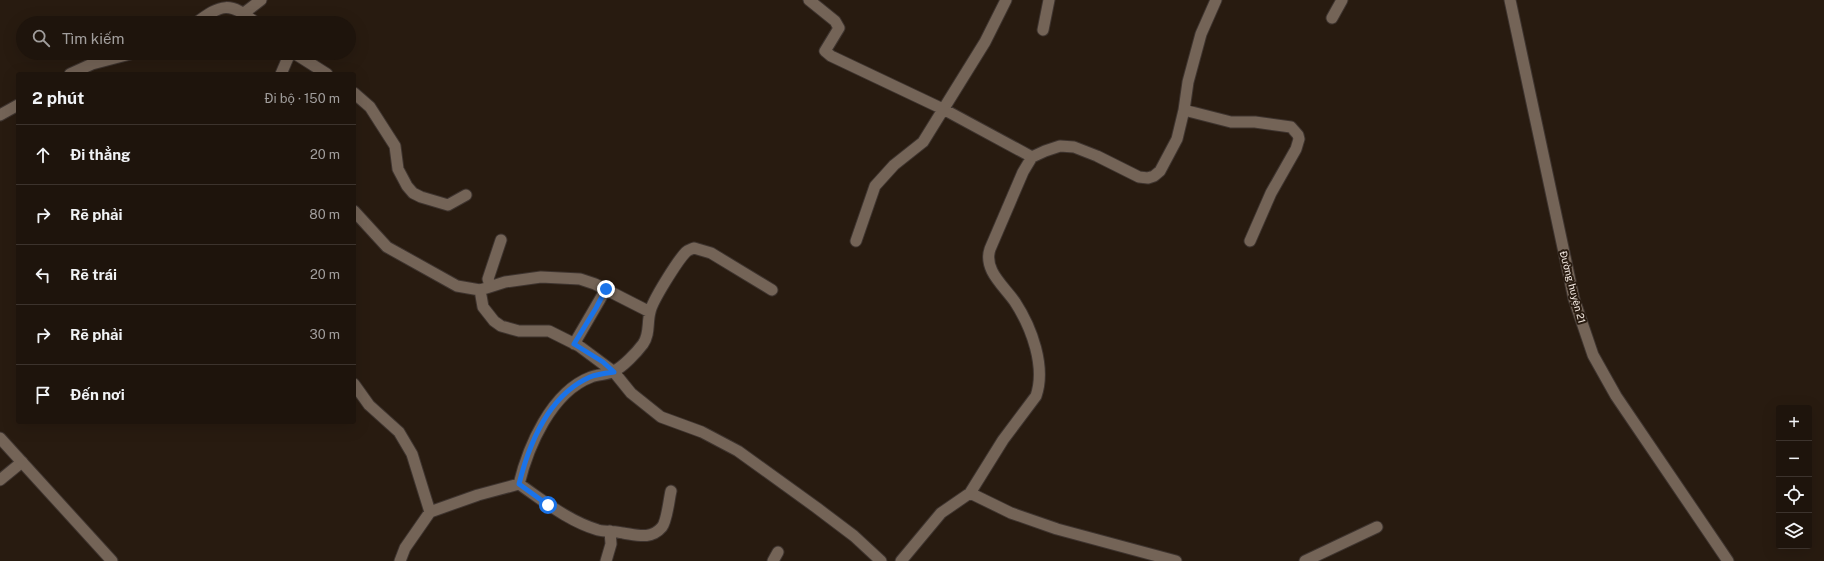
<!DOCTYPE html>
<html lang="vi">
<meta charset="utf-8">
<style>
body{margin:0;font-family:"Public Sans",sans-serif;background:#261d15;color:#f1f3f6}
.controls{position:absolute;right:12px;bottom:12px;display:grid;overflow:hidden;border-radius:4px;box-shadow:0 4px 16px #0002}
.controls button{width:36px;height:36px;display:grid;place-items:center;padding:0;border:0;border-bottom:1px solid #3c332d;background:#1e140c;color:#f1f3f6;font:20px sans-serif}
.stop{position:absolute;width:12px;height:12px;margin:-9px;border:3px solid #1a73e8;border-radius:50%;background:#fff}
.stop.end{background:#1a73e8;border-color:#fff;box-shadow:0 1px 4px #0008}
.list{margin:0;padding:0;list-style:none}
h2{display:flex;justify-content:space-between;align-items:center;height:52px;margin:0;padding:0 16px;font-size:17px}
h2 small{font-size:13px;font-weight:400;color:#a19e9d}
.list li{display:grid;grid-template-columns:26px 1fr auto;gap:12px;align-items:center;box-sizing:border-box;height:60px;padding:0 16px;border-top:1px solid #3c332d}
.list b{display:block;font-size:15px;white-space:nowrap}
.list em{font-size:13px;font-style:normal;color:#a19e9d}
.icon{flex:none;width:22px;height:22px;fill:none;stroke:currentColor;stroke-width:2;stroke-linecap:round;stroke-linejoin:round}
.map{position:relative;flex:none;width:1824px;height:561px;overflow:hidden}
.search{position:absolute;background:#1e140c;box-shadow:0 4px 16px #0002;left:16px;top:16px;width:340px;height:44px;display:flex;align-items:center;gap:10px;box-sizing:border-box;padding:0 14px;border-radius:22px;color:#a19e9d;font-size:15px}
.panel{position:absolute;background:#1e140c;box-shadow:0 4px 16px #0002;left:16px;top:72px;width:340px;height:352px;border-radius:4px}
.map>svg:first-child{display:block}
</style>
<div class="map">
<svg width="1824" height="561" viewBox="0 0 1824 561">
<rect width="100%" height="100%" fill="#281b10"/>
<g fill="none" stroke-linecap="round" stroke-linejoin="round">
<g stroke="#3e342f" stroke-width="13">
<path id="minor" d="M809 0 835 21 839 28 825 51 831 56 945 110 1032 157
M244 13 261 0
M1332 18 1342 0
M196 23C221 4 230 1 256 23
M1043 30 1049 0
M294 53 327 74
M70 74 92 64 134 53
M281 74 290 53
M354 93 370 107 395 146 398 169 407 186 413 193 421 197 448 205 466 195
M1184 110 1231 122H1255L1291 127 1298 135 1299 139 1296 149 1271 193 1250 241
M0 115 18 105
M354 211 387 247 457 286 480 290 505 282 541 277 580 279 595 284 650 312
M856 241 875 186 894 165 923 142 985 42 1006 0
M490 285 488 279 501 240
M480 290 483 307 494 321 501 326 519 331H549L579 346 614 372 631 393 661 417 702 432 738 451 817 508 854 536 881 561
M574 344 606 289
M354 384 369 405 399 432 412 454 430 512
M0 480 22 462
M519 484C544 501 568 521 598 530 606 532 615 531 623 533 637 535 651 540 662 527 667 521 669 499 671 491
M970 493 1011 513 1057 529 1176 561
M400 561 405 548 430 512 478 495 519 484C528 447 551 392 591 377 598 374 608 375 614 371 623 367 637 352 643 344 650 334 647 323 650 312 652 301 678 260 686 252 688 250 692 249 694 248L711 253 772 290
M606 561 611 544 610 531
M773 561 778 552
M901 561 941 513 970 493 1003 440 1036 396C1046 367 1032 328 1015 302 1004 286 983 270 990 249L1023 172 1032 157 1045 151 1060 146 1074 147 1097 156 1139 177 1148 178 1154 176 1160 171 1177 139 1184 110 1188 82 1201 34 1216 0
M1305 561 1377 527"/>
</g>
<g stroke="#3e342f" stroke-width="13">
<path id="tertiary" d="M1510 0 1574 299 1593 355 1616 396 1728 561
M0 438 112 561"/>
</g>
<use href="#minor" stroke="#746457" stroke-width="11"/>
<use href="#tertiary" stroke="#746457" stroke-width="11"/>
</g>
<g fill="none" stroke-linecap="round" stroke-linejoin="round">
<path stroke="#1a73e8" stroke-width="5" d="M548 505 519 484C529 444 549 395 590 377 597 374 606 373 614 372L603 362 574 344 596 308 606 289"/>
</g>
<g text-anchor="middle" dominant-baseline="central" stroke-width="4" stroke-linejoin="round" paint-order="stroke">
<g font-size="10" fill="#f8eee7" stroke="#281b10">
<text transform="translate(1573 287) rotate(75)">Đường huyện 21</text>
</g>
</g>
</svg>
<div class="controls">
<button>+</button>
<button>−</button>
<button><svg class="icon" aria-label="locate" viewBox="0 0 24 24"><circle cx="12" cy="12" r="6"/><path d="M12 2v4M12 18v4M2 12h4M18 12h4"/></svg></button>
<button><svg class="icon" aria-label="layers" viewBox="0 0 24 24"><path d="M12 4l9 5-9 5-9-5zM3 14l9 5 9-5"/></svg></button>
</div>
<div class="stop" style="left:548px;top:505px"></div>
<div class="stop end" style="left:606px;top:289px"></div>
<div class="search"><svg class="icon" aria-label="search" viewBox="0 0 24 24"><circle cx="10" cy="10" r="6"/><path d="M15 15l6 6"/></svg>Tìm kiếm</div>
<section class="panel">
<h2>2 phút<small>Đi bộ · 150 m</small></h2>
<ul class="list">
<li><svg class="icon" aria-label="ahead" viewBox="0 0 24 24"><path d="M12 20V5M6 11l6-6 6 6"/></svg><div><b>Đi thẳng</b></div><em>20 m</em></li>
<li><svg class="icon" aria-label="right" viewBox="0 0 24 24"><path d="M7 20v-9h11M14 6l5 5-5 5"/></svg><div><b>Rẽ phải</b></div><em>80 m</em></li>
<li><svg class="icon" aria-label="left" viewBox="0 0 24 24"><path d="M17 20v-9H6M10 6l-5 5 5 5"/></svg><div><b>Rẽ trái</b></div><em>20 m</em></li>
<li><svg class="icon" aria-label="right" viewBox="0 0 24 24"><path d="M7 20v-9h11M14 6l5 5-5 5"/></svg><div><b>Rẽ phải</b></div><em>30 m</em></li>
<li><svg class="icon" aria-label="arrive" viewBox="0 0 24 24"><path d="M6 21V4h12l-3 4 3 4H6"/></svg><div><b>Đến nơi</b></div></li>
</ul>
</section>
</div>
